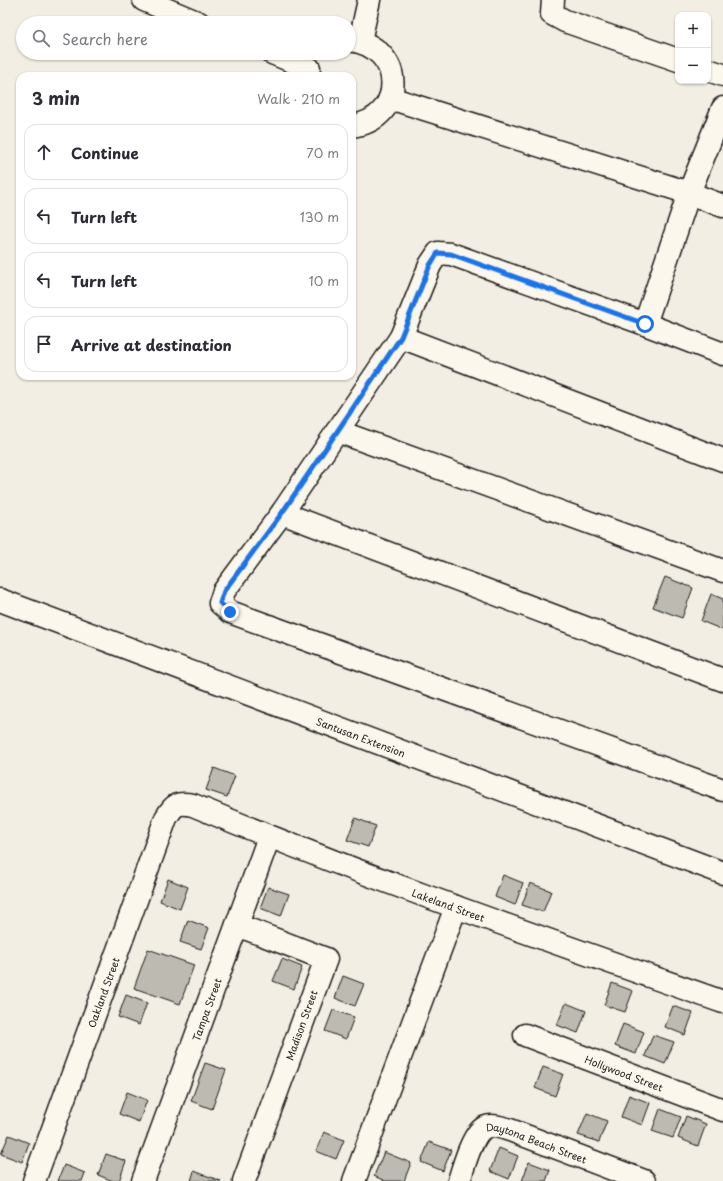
<!DOCTYPE html>
<meta charset="utf-8">
<style>
body{margin:0;font-family:"Playpen Sans",sans-serif;background:#f7f7f7;color:#2b2b33}
.controls{position:absolute;right:12px;top:12px;display:grid;overflow:hidden;border-radius:8px;box-shadow:0 1px 3px #0004}
.controls button{width:36px;height:36px;display:grid;place-items:center;padding:0;border:0;border-bottom:1px solid #e1e1e2;background:#fff;color:#2b2b33;font:20px sans-serif}
.stop{position:absolute;width:12px;height:12px;margin:-9px;border:3px solid #1a73e8;border-radius:50%;background:#fff}
.stop.end{background:#1a73e8;border-color:#fff;box-shadow:0 1px 4px #0008}
.list{margin:0;padding:0;list-style:none}
h2{display:flex;justify-content:space-between;align-items:center;height:52px;margin:0;padding:0 16px;font-size:17px}
h2 small{font-size:13px;font-weight:400;color:#7c7c81}
.list li{display:grid;grid-template-columns:26px 1fr auto;gap:12px;align-items:center;box-sizing:border-box;height:56px;margin:0 8px 8px;padding:0 8px;border:1px solid #e1e1e2;border-radius:12px}
.list b{display:block;font-size:15px;white-space:nowrap}
.list em{font-size:13px;font-style:normal;color:#7c7c81}
.icon{flex:none;width:22px;height:22px;fill:none;stroke:currentColor;stroke-width:2;stroke-linecap:round;stroke-linejoin:round}
.map{position:relative;flex:none;width:723px;height:1181px;overflow:hidden}
.search{position:absolute;background:#fff;box-shadow:0 1px 3px #0004;left:16px;top:16px;width:340px;height:44px;display:flex;align-items:center;gap:10px;box-sizing:border-box;padding:0 14px;border-radius:22px;color:#7c7c81;font-size:15px}
.panel{position:absolute;background:#fff;box-shadow:0 1px 3px #0004;left:16px;top:72px;width:340px;height:308px;border-radius:12px}
.map>svg:first-child{display:block}
</style>
<div class="map">
<svg width="723" height="1181" viewBox="0 0 723 1181">
<rect width="100%" height="100%" fill="#f2eee4"/>
<filter id="ink" filterUnits="userSpaceOnUse"><feTurbulence type="fractalNoise" baseFrequency=".025" numOctaves="2"/><feDisplacementMap in="SourceGraphic" scale="8" xChannelSelector="R" yChannelSelector="G"/><feConvolveMatrix kernelMatrix="1 2 1 2 8 2 1 2 1" color-interpolation-filters="sRGB"/></filter>
<g filter="url(#ink)">
<path fill="#bdbab1" stroke="#1c1c1c" d="M665 577 693 588 682 618 653 607Z
M711 594 723 599V630L701 621Z
M214 768 235 776 227 797 206 790Z
M355 818 376 826 368 847 347 840Z
M503 875 523 883 515 905 495 897Z
M168 879 188 887 180 909 160 901Z
M530 883 551 891 543 912 522 905Z
M268 887 289 894 281 916 260 908Z
M188 920 209 928 201 949 180 942Z
M148 949 194 965 180 1004 134 988Z
M282 959 302 967 294 989 273 981Z
M343 976 364 984 355 1006 335 998Z
M612 983 633 991 625 1012 604 1005Z
M126 995 147 1003 139 1025 118 1017Z
M566 1003 586 1011 578 1033 557 1025Z
M673 1006 693 1013 685 1035 665 1027Z
M333 1010 354 1017 346 1039 325 1031Z
M623 1024 644 1032 636 1054 615 1046Z
M653 1035 674 1042 665 1064 645 1056Z
M205 1063 226 1070 212 1109 191 1101Z
M543 1067 563 1074 555 1096 535 1088Z
M127 1092 147 1100 139 1122 119 1114Z
M629 1095 650 1103 642 1125 621 1117Z
M660 1109 681 1117 673 1138 652 1131Z
M587 1113 607 1121 599 1142 578 1135Z
M686 1116 706 1124 698 1146 678 1138Z
M324 1132 344 1140 336 1159 316 1151Z
M9 1135 29 1143 22 1162 1 1154Z
M429 1142 451 1150 443 1171 421 1162Z
M499 1148 518 1156 509 1179 490 1171Z
M384 1152 411 1163 404 1181H385L374 1176Z
M106 1154 126 1161 119 1181H113L98 1175Z
M529 1162 550 1170 546 1181H522Z
M64 1165 85 1173 82 1181H58Z
M194 1171 221 1181H191Z"/>
<g fill="none" stroke-linecap="round" stroke-linejoin="round">
<g stroke="#1c1c1c" stroke-width="25">
<g id="minor">
<path d="M144 0 199 23"/>
<path d="M553 0 552 14 565 21 678 60"/>
<path d="M349 40C406 46 407 119 352 126"/>
<path d="M360 41 369 0"/>
<path d="M272 53 309 68"/>
<path d="M708 70 723 75"/>
<path d="M390 98 689 193 723 206"/>
<path d="M645 324 689 193 723 108"/>
<path d="M401 337 723 460"/>
<path d="M723 354 645 324 451 254 438 253 430 265 401 337 282 513 224 591 220 603 230 612 723 790"/>
<path d="M337 431 723 571"/>
<path d="M282 513 723 680"/>
<path d="M237 925 326 959 244 1181"/>
<path id="s1" d="M525 1035 723 1110"/>
<path id="s2" d="M34 1181 166 818C174 804 178 802 193 805 367 878 545 939 723 1002"/>
<path id="s3" d="M143 1181 269 837"/>
<path d="M354 1181 456 907"/>
<path id="s4" d="M459 1181C463 1168 473 1131 486 1127 493 1124 503 1128 510 1130L644 1181"/>
</g>
</g>
<g stroke="#1c1c1c" stroke-width="25">
<g id="tertiary">
<path id="s5" d="M0 600 723 873"/>
</g>
</g>
<use href="#minor" stroke="#fbf7ec" stroke-width="22"/>
<use href="#tertiary" stroke="#fbf7ec" stroke-width="22"/>
</g>
</g>
<g fill="none" stroke-linecap="round" stroke-linejoin="round" filter="url(#ink)">
<path stroke="#1a73e8" stroke-width="5" d="M230 612 220 603 224 591 282 513 401 337 430 265 438 253 451 254 645 324"/>
</g>
<g text-anchor="middle" dominant-baseline="central" stroke-width="3" stroke-linejoin="round" paint-order="stroke">
<g font-size="10" fill="#1c1c1c" stroke="#fbf7ec">
<text stroke="none"><textPath href="#s5" startOffset="386">Santusan Extension</textPath></text>
<text stroke="none"><textPath href="#s2" startOffset="694">Lakeland Street</textPath></text>
<text stroke="none"><textPath href="#s2" startOffset="201">Oakland Street</textPath></text>
<text stroke="none"><textPath href="#s3" startOffset="183">Tampa Street</textPath></text>
<text transform="translate(301 1025) rotate(-70)">Madison Street</text>
<text stroke="none"><textPath href="#s1" startOffset="106">Hollywood Street</textPath></text>
<text stroke="none"><textPath href="#s4" startOffset="115">Daytona Beach Street</textPath></text>
</g>
</g>
</svg>
<div class="controls">
<button>+</button>
<button>−</button>
</div>
<div class="stop" style="left:645px;top:324px"></div>
<div class="stop end" style="left:230px;top:612px"></div>
<div class="search"><svg class="icon" aria-label="search" viewBox="0 0 24 24"><circle cx="10" cy="10" r="6"/><path d="M15 15l6 6"/></svg>Search here</div>
<section class="panel">
<h2>3 min<small>Walk · 210 m</small></h2>
<ul class="list">
<li><svg class="icon" aria-label="ahead" viewBox="0 0 24 24"><path d="M12 20V5M6 11l6-6 6 6"/></svg><div><b>Continue</b></div><em>70 m</em></li>
<li><svg class="icon" aria-label="left" viewBox="0 0 24 24"><path d="M17 20v-9H6M10 6l-5 5 5 5"/></svg><div><b>Turn left</b></div><em>130 m</em></li>
<li><svg class="icon" aria-label="left" viewBox="0 0 24 24"><path d="M17 20v-9H6M10 6l-5 5 5 5"/></svg><div><b>Turn left</b></div><em>10 m</em></li>
<li><svg class="icon" aria-label="arrive" viewBox="0 0 24 24"><path d="M6 21V4h12l-3 4 3 4H6"/></svg><div><b>Arrive at destination</b></div></li>
</ul>
</section>
</div>
